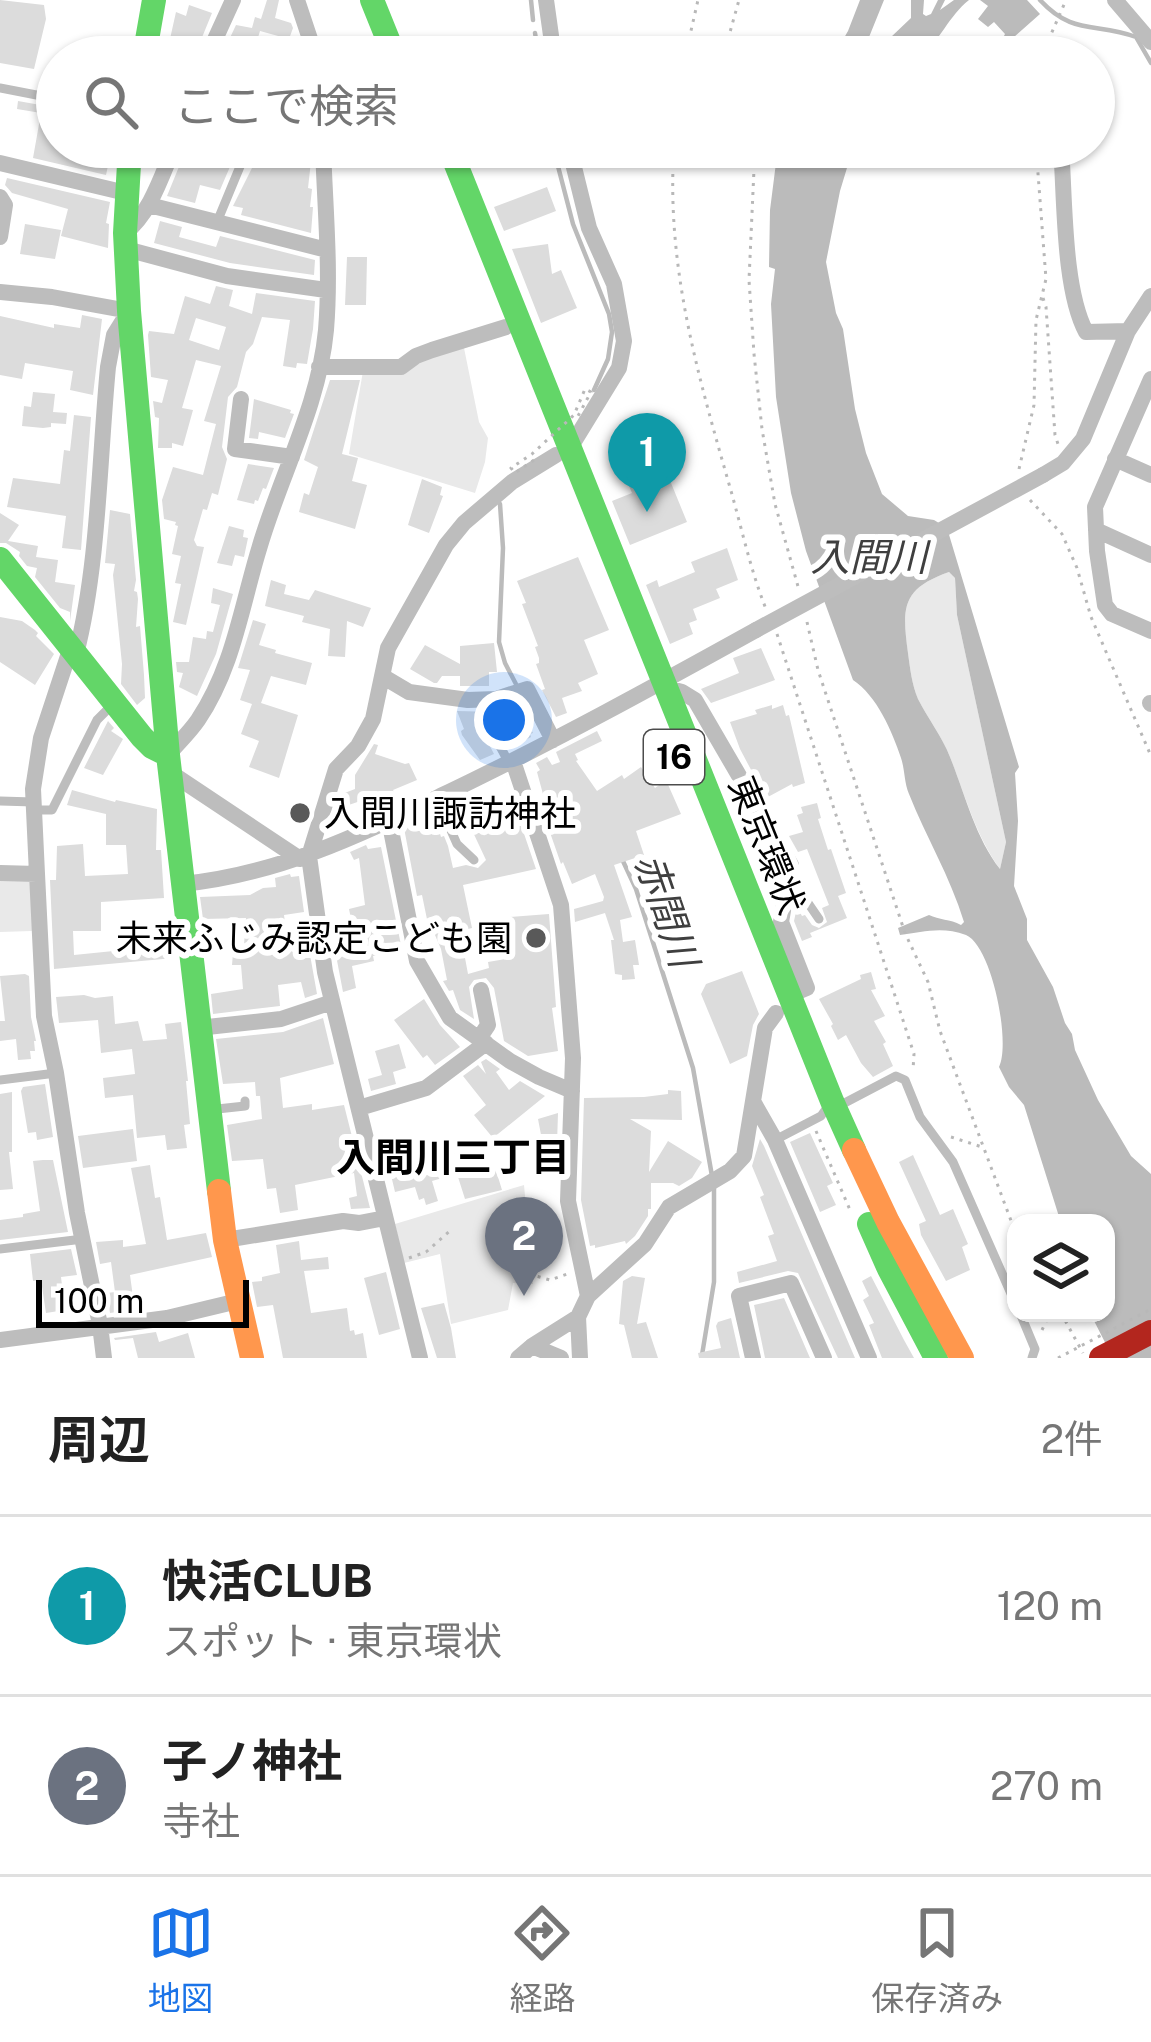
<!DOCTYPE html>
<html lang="ja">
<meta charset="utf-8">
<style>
body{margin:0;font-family:"Public Sans","Noto Sans JP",sans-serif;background:#f6f6f6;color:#222}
.controls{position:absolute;right:36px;bottom:36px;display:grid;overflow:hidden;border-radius:24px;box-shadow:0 3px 9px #0004}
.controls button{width:108px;height:108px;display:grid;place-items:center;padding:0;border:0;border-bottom:3px solid #e0e0e0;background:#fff;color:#222;font:60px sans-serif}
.scale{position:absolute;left:36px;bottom:30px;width:213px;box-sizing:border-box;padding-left:12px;border:6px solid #000;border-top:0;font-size:33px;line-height:42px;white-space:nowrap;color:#000;-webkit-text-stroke:9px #fff;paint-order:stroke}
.you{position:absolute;left:504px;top:720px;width:42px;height:42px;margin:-30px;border:9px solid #fff;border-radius:50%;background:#1a73e8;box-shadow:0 0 0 18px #1a73e833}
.badge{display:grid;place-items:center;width:78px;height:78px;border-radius:50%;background:#1a73e8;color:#fff;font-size:39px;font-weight:700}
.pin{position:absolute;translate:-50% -99px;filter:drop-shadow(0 3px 6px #0008)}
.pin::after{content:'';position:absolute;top:63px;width:42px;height:36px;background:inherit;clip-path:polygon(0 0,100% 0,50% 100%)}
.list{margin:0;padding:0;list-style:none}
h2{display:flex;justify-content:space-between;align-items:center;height:156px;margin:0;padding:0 48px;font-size:51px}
h2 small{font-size:39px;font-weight:400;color:#767676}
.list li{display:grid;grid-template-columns:78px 1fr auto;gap:36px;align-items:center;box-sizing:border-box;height:180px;padding:0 48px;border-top:3px solid #e0e0e0}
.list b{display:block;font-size:45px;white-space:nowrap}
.list p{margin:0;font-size:39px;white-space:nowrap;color:#767676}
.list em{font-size:39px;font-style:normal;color:#767676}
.icon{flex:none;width:66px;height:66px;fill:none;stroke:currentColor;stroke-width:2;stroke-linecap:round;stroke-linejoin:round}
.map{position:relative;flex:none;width:1151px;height:1358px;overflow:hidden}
.search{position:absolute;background:#fff;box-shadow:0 3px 9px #0004;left:36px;right:36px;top:36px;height:132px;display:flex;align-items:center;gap:30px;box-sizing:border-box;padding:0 42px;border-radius:66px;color:#767676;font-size:45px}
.sheet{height:516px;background:#fff}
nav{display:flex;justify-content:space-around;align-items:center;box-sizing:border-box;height:168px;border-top:3px solid #e0e0e0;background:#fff;font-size:33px;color:#767676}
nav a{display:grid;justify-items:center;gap:6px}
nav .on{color:#1a73e8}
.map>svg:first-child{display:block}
</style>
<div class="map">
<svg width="1151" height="1358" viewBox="0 0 1151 1358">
<rect width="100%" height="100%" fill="#fff"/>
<path fill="#e9e9e9" d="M463 343 479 422 488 438 485 462 475 493 349 454 363 371 420 358Z
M949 572 955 578 957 615 1006 842 1000 869C976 836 965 795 950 757 942 736 928 719 918 699 912 685 910 668 908 653 902 608 901 589 949 572Z
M0 879H26L32 883V931L0 932Z
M524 1185 533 1284 513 1283 508 1310 451 1324 440 1254 404 1263 395 1224Z"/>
<path fill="#bbb" fill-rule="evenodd" d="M860 0H884L861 57H833L848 31Z
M911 0H924L923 14 926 16 931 14 938 0H945L940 10 954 0H969C949 16 940 40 921 57H870L911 18Z
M980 0H1027L1040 14 1014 37 1001 57H993L1005 34 994 22 988 27 978 19 988 6Z
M778 147H857L850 158 840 191 826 262 836 313 843 329 855 409 866 453 882 494 908 516 934 520 947 528 1019 767 1015 773 1018 821 1014 886 1027 919V940L1053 987 1065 1023 1072 1034 1075 1050 1098 1100 1131 1156 1151 1174V1358H1113L1090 1313H1106V1223H1061L1024 1105 1009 1087 999 1067C1011 1043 992 946 966 935 942 926 923 932 900 935L898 928 929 915C939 920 950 919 961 925L964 922C950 876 926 837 909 794 904 782 905 770 901 758 892 731 877 696 853 680L806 551 791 493 776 397 771 304 775 269 769 267 770 210ZM949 572 955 578 957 615 1006 842 1000 869C975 837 965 794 950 757 942 736 928 719 918 699 912 685 910 668 908 653 902 608 901 589 949 572Z"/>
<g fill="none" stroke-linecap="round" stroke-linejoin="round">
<path stroke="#bbb" stroke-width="4.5" d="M531 0 533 20
M1040 0C1073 36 1096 22 1136 37L1151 63
M535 33 539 57
M553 147 573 224 609 314 612 332 608 359 594 390
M500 504 503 548 499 642 505 663 517 686
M622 859 636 889 693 1068 712 1176
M702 1355 714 1282V1187"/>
</g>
<path fill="#dcdcdc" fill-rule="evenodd" d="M0 0 44 5 46 19 34 69 0 63Z
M267 0H279L275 18 291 23 293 28 289 39 260 31 252 57H221L236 25 252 28 255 17 261 19Z
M189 5 212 13 194 57H166L176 12 186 16Z
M18 101 57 108V147H112L106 175 33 158 41 113 17 109Z
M187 147H216L213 155 232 162 220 190 200 185 195 203 167 196Z
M257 147H308L303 160 311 161 308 188 312 189 310 207H313L311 233 241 215 243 208 233 206 252 168Z
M7 178 110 202 106 223 109 224 108 248 61 236 68 209 12 193 5 185Z
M547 187 556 211 504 231 494 207Z
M160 221 182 227 179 237 216 247 220 236 315 260 314 275 230 263 154 243Z
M25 224 61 230 55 259 20 254Z
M548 244 552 274 561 270 577 308 541 323 512 249Z
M347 257H367L366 305H345Z
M216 286 233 290 229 306 252 314 256 293 315 301 313 329 307 364 297 363 296 368 283 366 290 320 262 317 253 344 246 352 237 387 228 397 222 447 227 459 218 495 212 493 207 510 203 509 194 540 197 546 204 547 186 625 173 622 181 584 175 583 181 556 172 554 178 526 175 525 176 522 164 519 162 500 173 467 203 475 216 424 204 421 221 366 196 360 182 408 193 410 183 446 172 443V448H158L159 418 155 417 153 401 162 403 168 380 151 377 148 335 149 331 174 334 185 296 210 304ZM196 318 226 327 219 350 189 340Z
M82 315 102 319 93 395 70 390 73 371 25 363 22 379 0 375V316L54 328V324L80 328Z
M330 380H360L342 454 358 458 352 481 367 485 355 529 299 512 304 493 309 495 318 467 304 460Z
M33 392 55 394 53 412 67 413 66 424 51 423V427L43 428 22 426 24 406 31 407Z
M254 399 291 410 290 413 294 414 285 438 259 432 258 439 249 438Z
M74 415 91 417 81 550 62 548 66 516 7 507 13 478 60 484 64 450 70 451Z
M248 464 274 468 266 489 263 488 258 501 255 500 254 504 237 500Z
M669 478 687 522 630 545 612 501 632 493 629 486 642 481 645 488Z
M422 479 442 487 440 495 443 496 429 533 408 525Z
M110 510 130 514 136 580 134 591 137 592 138 599 136 627 140 626 144 675 145 698 137 705 121 684 122 664 113 575 115 564 105 563Z
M0 513 19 525 8 541 38 546 36 557 58 560 55 582 75 585 70 621V612L60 608 35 577 37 568 27 566 19 556 20 552 6 543H0Z
M229 526 244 530 243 537 248 538 244 557 235 555 232 566 217 563Z
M727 548 738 580 716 589 720 598 693 609 697 620 689 623 693 634 670 644 646 585 657 580 659 587 695 572 691 562Z
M578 557 609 630 584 640 598 674 578 683 582 691 562 698 567 713 556 717 542 690 545 689 536 664 539 663V658L535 647 538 646 522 604 526 603 517 581Z
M271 580 286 585 284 594 309 600 315 590 371 608 363 627 347 621 345 657 328 656 330 629 302 622 304 616 265 606Z
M213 588 233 594 216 654 197 696 179 687 183 673 177 672 176 662H189L193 637 206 639 207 631 213 632 220 605 211 603Z
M0 617 22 621 35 630 38 633 36 636 54 654 35 685 0 662Z
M253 620 266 624 259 645 276 650 275 653 312 663 306 685 271 676 261 703 298 715 279 778 249 767 259 741 241 734 252 704 240 700 250 670 238 668Z
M494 643 497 672H489V686H460V676H442L437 683H434L410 669 425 645 460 664V646Z
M761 648 775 680 711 703 701 689 739 673 733 658Z
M518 705 533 733 530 734 531 737 516 745 503 722 498 724 494 717 485 716 480 720V727L494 754 480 760 462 735 461 731 464 729 457 711 496 712Z
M772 705V709L783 705 786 716 789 715 805 783 793 787 792 784 766 798 740 749 730 722 757 714 755 710Z
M108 721 114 728 111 731 123 739 103 775 84 768Z
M597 731 602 741 575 754 578 760 576 761 597 791 622 775 624 779 641 767 655 788 666 780 681 814 636 831 644 855 614 865 632 917 620 920 623 942 635 940 639 965H633L635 979 622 980V975L615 974 611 940H614L605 913 575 922 574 909 603 901 604 897 595 874 572 884 563 862 561 864 546 821 550 820 537 772 540 770 536 763 547 757 552 765 560 762 556 752Z
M374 744 378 745 375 754 405 764 409 763 417 780 393 790 397 799 380 807 377 800 369 798 343 807 342 794 355 789V775Z
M72 790 115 802 116 800 157 809 156 850H161L164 898 101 902V931H73L74 955 163 946V942L172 941 174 958 54 969 50 880H56L57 846 83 844 85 876 128 874 126 845H106V814L67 805Z
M478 792 488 814 510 808 512 818 518 816 536 869 463 885 472 928 460 931 468 974 489 968 488 962 512 958 510 917 549 914 556 1007 552 1008 558 1051 528 1056 504 1041 494 988 486 978 474 980 469 987 474 1019 460 1010 453 990 449 991 443 981 447 980 441 949 432 928 429 929 422 895 417 896 404 828 434 814 441 837 444 836 448 846 453 868 466 865 478 868 486 860 471 828H467L455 803Z
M817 803 821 818 818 819 828 850 831 849 846 893 838 896 847 918 810 933 812 937 802 941 794 921 797 907 802 916 805 915 812 925 819 928 827 922 822 908 829 905 807 849 798 852 789 836 803 832 797 815 803 813 801 807Z
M366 845 368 849 381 847 402 950 373 956 374 961 352 966 356 988 343 992 335 950 353 946 350 935 354 934 349 909 365 905 359 858 354 860 350 852Z
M290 874 291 877 299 876 304 912 284 915 288 947 293 952 309 949 317 994 305 998 301 982 278 985 280 1006 213 1014 211 994 243 989 241 965H232L233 953H240L244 945 246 918 203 919 200 897 250 895 263 888 276 887 275 878Z
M742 971 759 1014 753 1025 747 1056 730 1064 701 994 706 984Z
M871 972 876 989 871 990 885 1016 874 1021 886 1042 883 1044 893 1066 873 1077 861 1063 846 1035 838 1040 831 1026 833 1024 819 999 861 979 860 975Z
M25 974 29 976 31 1017 36 1041H34L35 1051H30L31 1059 18 1060 16 1039 0 1041V1021H5L0 976Z
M84 995 95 998 113 996 115 1024 138 1021 143 1041 167 1039 165 1024 181 1022 188 1081H186L190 1124 184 1125 187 1148 167 1150 165 1135 137 1138 133 1095 105 1098 103 1078 135 1074 132 1049 101 1053 98 1020 59 1023 56 997Z
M424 999 440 1025 460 1047 435 1065 427 1055 423 1058 394 1020Z
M323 1018 334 1064 280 1078 283 1108 312 1104V1110L344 1105 370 1208 351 1209 349 1198 357 1196 354 1173 295 1185 298 1210 280 1213 276 1188 267 1189 263 1159 232 1161 227 1125 262 1119 260 1096H256L255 1082 223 1084 216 1039 283 1032Z
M399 1044 406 1068 393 1072 396 1084 371 1091 368 1079 382 1075 375 1051Z
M486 1059 500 1069 496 1072 509 1090 520 1081 545 1096 493 1138 474 1115 486 1105 463 1076 478 1065 486 1074 481 1062Z
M45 1084 53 1137 37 1140 36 1132 28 1133 21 1091 23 1087Z
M668 1090 681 1091 682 1120 630 1119 651 1131 649 1172 668 1141 702 1162 692 1178 679 1186 673 1183H651V1209H648V1216L635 1236 626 1244 625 1241 595 1248V1245L590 1246 581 1200 584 1098 644 1097 668 1094Z
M12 1092V1152H9L13 1189 0 1190V1094Z
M558 1113 556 1175H548V1170H540L542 1140 538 1119Z
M133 1129 137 1161 83 1168 78 1136Z
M810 1133 833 1183 827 1186 836 1205 820 1212 790 1142Z
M760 1139 764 1146 855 1358H838L798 1273 788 1271 739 1283 737 1272 777 1261 768 1236 774 1234 760 1197 764 1195 752 1166Z
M459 1152 462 1165 446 1177 432 1181 438 1201 426 1205 424 1198 419 1200 415 1187 395 1192 391 1175 436 1163 448 1158 447 1155Z
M913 1155 940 1215 953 1209 968 1244 962 1247 970 1270 946 1281 921 1235 919 1224 926 1221 899 1162Z
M43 1160H53L68 1232 0 1240V1220L23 1217V1214L40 1211 33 1161Z
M150 1165 155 1198 160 1197 167 1240 206 1233 212 1257 130 1275 133 1297 145 1296V1308L110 1313 107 1293 115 1292 111 1262 100 1264 96 1242 123 1240V1247L146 1244 131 1168Z
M495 1167 502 1190 465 1199 458 1177Z
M299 1241 301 1260 328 1257 329 1269 304 1271 311 1313 347 1308 350 1331 354 1330 355 1335 363 1333 367 1358H283L273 1305 257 1307 252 1282 262 1281V1277L280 1273 276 1245Z
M71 1249 77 1275 61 1277 65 1310 46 1313 41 1280 33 1281 30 1254Z
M386 1272 400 1329 379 1335 364 1278Z
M632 1276 645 1278 637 1324 646 1322 658 1358H632L624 1325 619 1324 623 1281Z
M871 1276 904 1340 914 1358H882L869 1325 874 1323 863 1300 869 1296 862 1281Z
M784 1298 810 1358H765L754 1305Z
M444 1303 451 1328 456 1358H437L421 1308Z
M731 1318 740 1358H699L698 1353 721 1348 716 1326 718 1322Z
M156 1332 159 1342 188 1333 195 1358H138L133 1338 115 1340 114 1338Z"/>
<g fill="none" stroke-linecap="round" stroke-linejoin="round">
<path stroke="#b8b8b8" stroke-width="3" stroke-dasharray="3 6" stroke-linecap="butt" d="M685 57 698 0
M723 57 739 0
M1041 57 1066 0
M674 147C666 265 697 372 729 484 741 525 750 569 766 609
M755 147 749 280 754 354 762 429 775 504 799 590
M1043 298 1046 307 1055 435 1058 444
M1019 469 1034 405 1036 320 1046 279 1036 147
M1030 500 1062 534 1077 568 1091 617 1151 756
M807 622 818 670 905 933 928 982 940 1031 1016 1234
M777 634 914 1054 913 1070
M816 1131 850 1210
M951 1137 982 1147
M409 1258 426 1252 452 1229
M529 1274 550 1280 570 1273
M1061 1313 1083 1353
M1042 1330 1050 1313"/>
<path stroke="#bdbdbd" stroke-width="9" d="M0 88 57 99
M217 222 246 152
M488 724 509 763
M437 799 457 844 474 860
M0 801 34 802
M35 810H52L97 720 114 703
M786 884 806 900 819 919
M0 1080 56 1073
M208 1110 245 1106V1101
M775 1140 821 1116 826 1109 835 1108 896 1076 905 1080 920 1117 953 1162 1016 1305
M373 1170 434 1154
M0 1249 83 1239
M1020 1313 1035 1349 1032 1358"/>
<path stroke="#bdbdbd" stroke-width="16" d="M297 0 316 57
M546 0 554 57
M1115 0 1151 42
M207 57 233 0
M569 147 589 228 614 284 624 341 619 368 570 448
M1061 147C1065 198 1063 289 1086 332L1128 331
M0 163 126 193
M0 197 5 205 0 237
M149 205 327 250
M125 233C151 212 161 177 174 147
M126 249 227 276 326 290
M0 292 52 297 129 311 114 335 108 367C99 461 99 564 76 654
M319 367H401L416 356 432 350 506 327
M1151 379 1095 507 1097 551 1105 605 1112 614 1151 631
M241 399 235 449 292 457
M1115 459 1151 475
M1043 475 1063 463 1083 439 1128 331 1151 296
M1096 530 1151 555
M71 647 41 738 33 789 37 874 44 1016 56 1073 77 1213 100 1325 104 1358
M382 676 409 692 468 700 496 699 527 689 553 740
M667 688 682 692 695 700 791 865 781 922 807 988 788 996
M1150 703 1151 704
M168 755C178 743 189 733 198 720 233 668 241 608 259 549 280 476 319 406 326 330 331 269 325 208 323 147
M513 761 561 905 573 1058 568 1201 588 1296
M171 773 300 859
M389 820 417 961 450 1018 510 1061 539 1077 572 1091
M0 873 37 874
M182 884C281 874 361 834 449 792 553 742 655 686 756 630
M198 1028 281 1019 332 1002
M480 1037 488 1025 481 990
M754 1103 775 1140 869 1358
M359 1108 426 1088 486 1043
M225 1240 343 1221 359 1223 385 1218
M0 1340 167 1318 238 1301
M532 1346 561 1358
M420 1358 325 972 309 856 336 769 358 746 373 719 388 648 446 545 464 523 512 482 556 455
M518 1358 532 1346 578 1317
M580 1358 578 1317 588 1296 645 1244 669 1207 730 1171 744 1156 765 1028 776 1013
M753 1358 739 1296 791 1283 824 1358"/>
<path stroke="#63d668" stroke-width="24" d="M372 0 395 57
M144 57 154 0
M130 147 125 233 129 311 168 755 219 1191
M449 147 832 1101 854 1150
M0 559 142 737 152 747 168 755
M869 1224 889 1269 936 1358"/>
<path stroke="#ff974d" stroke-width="24" d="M854 1150 888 1222 962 1358
M219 1191 225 1240 252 1358"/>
<path stroke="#b3261e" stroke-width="24" d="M1101 1358 1151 1332"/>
<path stroke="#b8b8b8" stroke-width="3" stroke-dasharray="3 6" stroke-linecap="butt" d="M534 460 515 473 511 468 532 454 574 415 585 389 591 392 578 416
M1058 1358 1151 1309"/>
<path stroke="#bdbdbd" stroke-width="16" d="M756 630 1043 475"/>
</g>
<g fill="#595959" stroke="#fff" stroke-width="4.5">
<circle cx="300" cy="813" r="12"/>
<circle cx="536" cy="938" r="12"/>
</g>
<g text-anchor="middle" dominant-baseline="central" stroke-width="12" stroke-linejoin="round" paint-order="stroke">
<rect fill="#fff" stroke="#4c4c4c" stroke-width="3" x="644" y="730" width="60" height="54" rx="9"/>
<g font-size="33" font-weight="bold" fill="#000">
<text x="674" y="757">16</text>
</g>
<g font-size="36" fill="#000" stroke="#fff" text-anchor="start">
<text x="324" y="813">入間川諏訪神社</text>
<text x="512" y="938" text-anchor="end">未来ふじみ認定こども園</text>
</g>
<g font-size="36" fill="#000" stroke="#fff">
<text transform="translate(767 845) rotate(68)">東京環状</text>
</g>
<g font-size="39" font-style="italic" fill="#3f3f3f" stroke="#fff">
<text x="869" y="557">入間川</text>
<text transform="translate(667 910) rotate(71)">赤間川</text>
</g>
<g font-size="39" font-weight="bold" fill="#000" stroke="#fff">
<text x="453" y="1157">入間川三丁目</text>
</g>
</g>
</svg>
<div class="controls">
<button><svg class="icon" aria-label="layers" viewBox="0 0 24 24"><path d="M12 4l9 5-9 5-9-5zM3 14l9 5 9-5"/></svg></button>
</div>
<div class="scale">100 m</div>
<div class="you"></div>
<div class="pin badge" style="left:647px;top:512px;background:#0f9aa8">1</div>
<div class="pin badge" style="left:524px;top:1296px;background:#6b7280">2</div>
<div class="search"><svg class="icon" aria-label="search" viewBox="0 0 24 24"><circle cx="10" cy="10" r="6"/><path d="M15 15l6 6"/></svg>ここで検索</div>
</div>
<section class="sheet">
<h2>周辺<small>2件</small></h2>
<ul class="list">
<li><span class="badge" style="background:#0f9aa8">1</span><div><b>快活CLUB</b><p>スポット · 東京環状</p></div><em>120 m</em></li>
<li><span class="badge" style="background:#6b7280">2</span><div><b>子ノ神社</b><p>寺社</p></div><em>270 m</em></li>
</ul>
</section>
<nav>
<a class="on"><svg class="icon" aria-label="map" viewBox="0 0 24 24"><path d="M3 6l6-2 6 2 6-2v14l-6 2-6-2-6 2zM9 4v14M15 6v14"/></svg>地図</a>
<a><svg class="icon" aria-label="directions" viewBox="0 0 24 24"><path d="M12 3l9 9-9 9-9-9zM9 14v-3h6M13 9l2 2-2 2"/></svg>経路</a>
<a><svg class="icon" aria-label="saved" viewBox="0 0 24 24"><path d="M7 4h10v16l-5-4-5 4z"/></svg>保存済み</a>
</nav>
